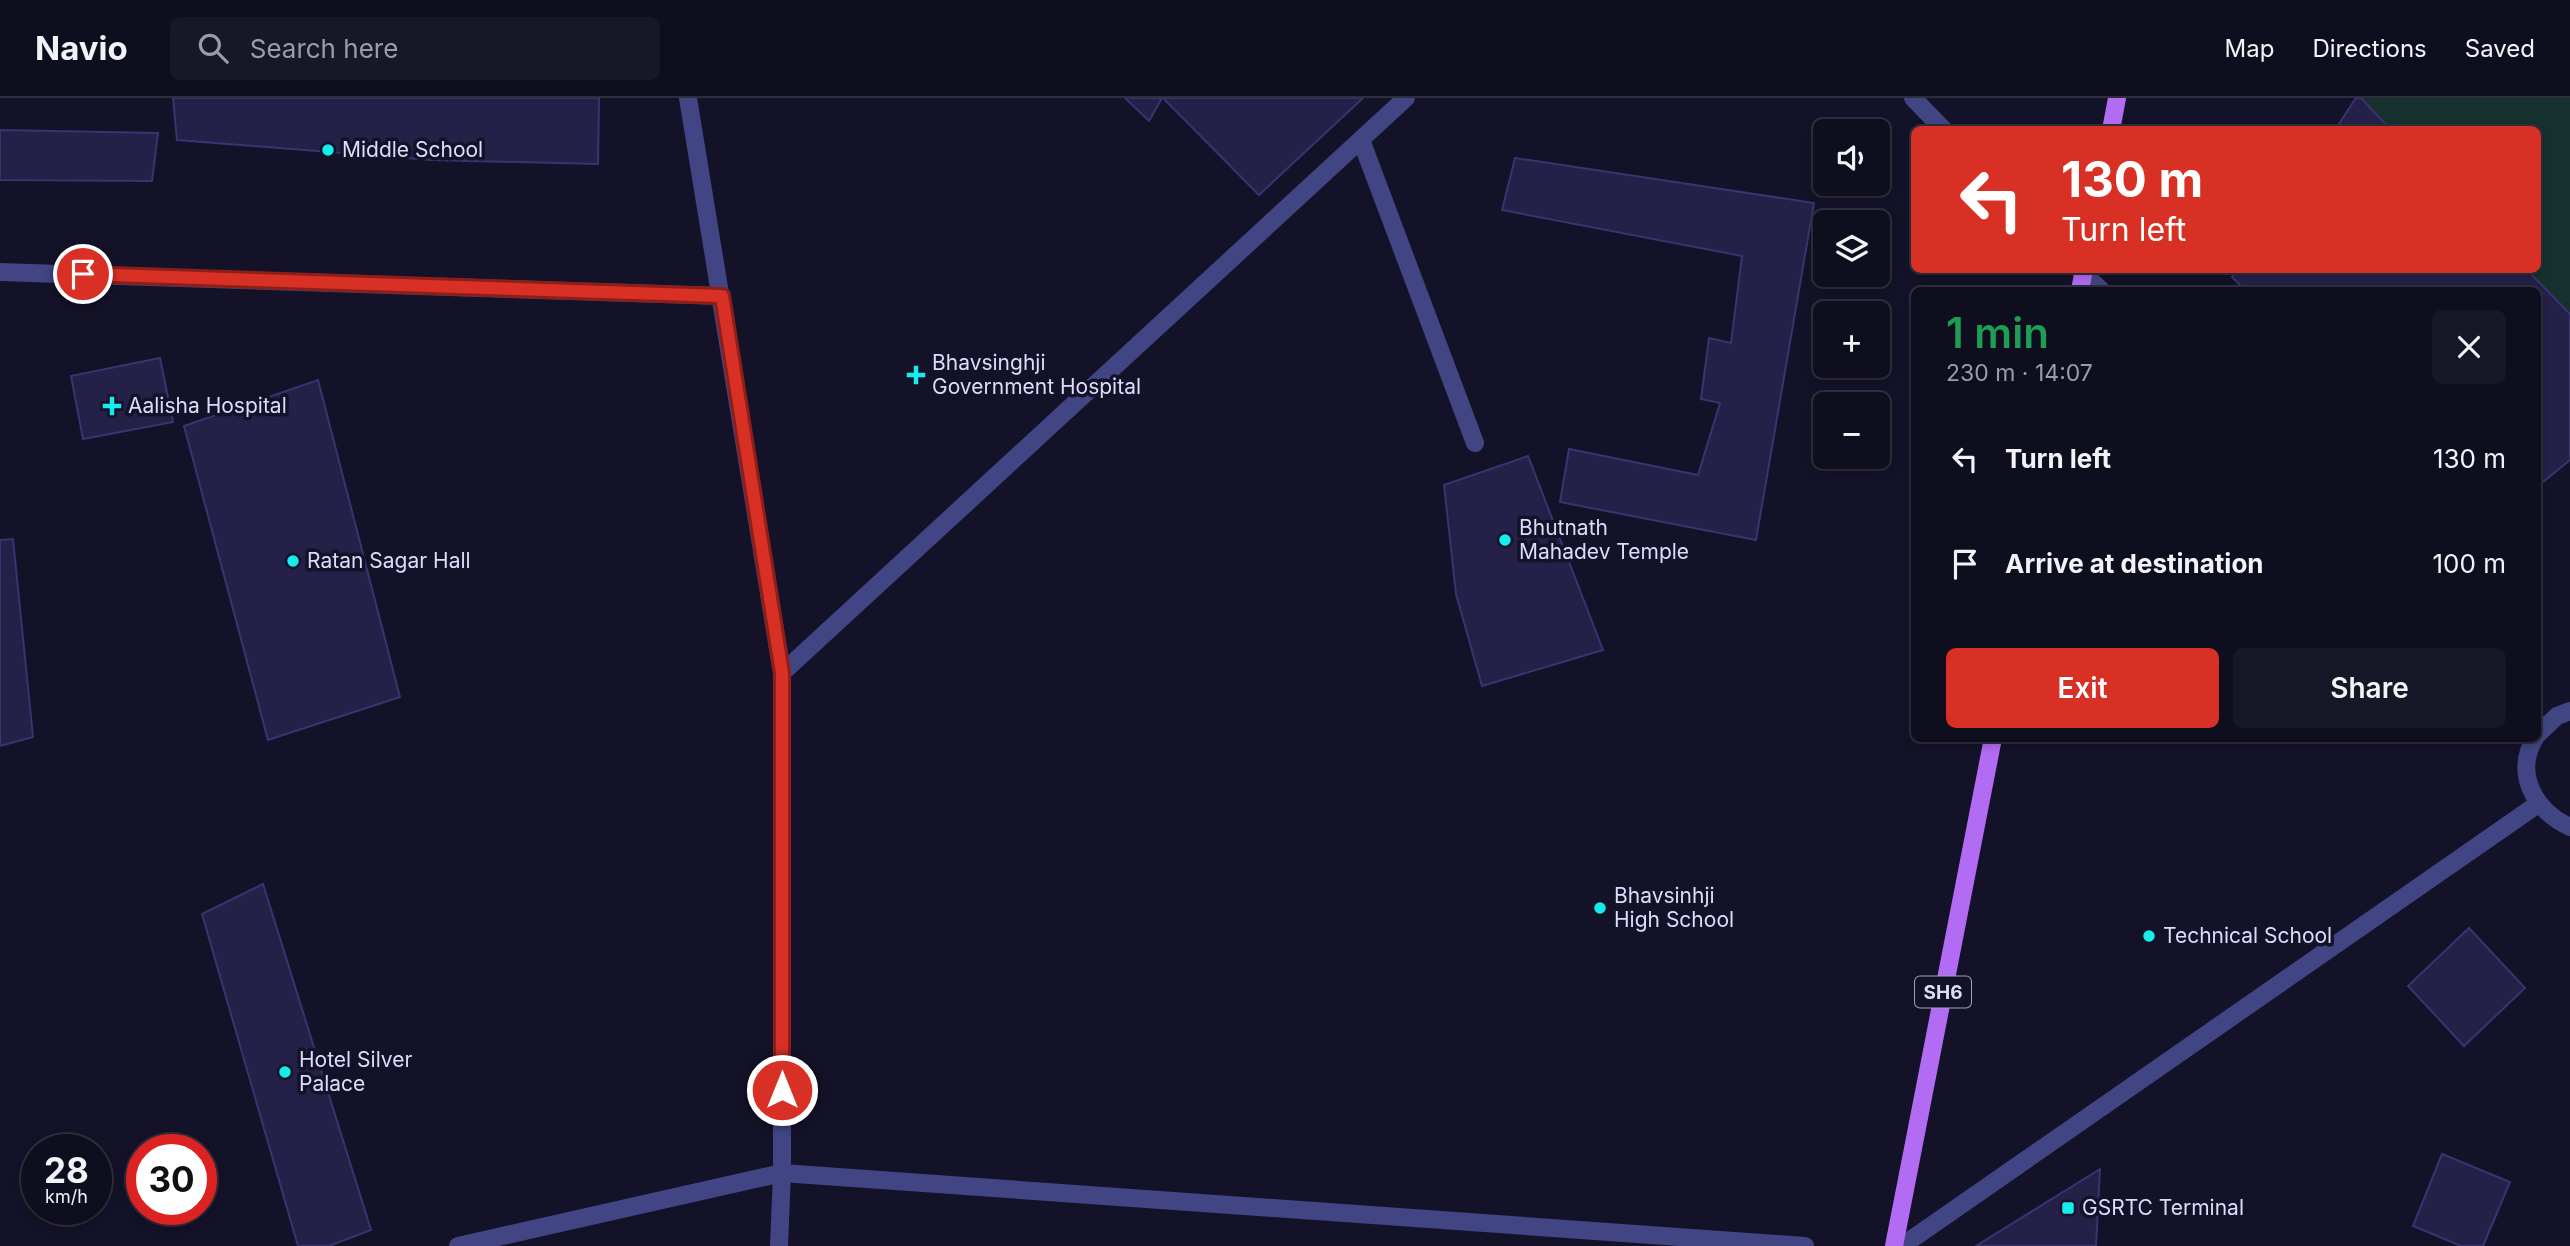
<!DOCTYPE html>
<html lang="en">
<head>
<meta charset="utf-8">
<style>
  body { margin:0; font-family:Inter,sans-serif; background:#181727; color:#f1f3f6; height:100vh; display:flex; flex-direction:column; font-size:26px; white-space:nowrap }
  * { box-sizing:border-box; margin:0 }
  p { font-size:23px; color:#9b9ca4 }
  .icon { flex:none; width:38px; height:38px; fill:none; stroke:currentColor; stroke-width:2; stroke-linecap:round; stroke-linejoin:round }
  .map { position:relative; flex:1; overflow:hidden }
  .details { position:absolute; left:1911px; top:189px; width:630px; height:455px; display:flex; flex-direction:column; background:#0f0e1e; border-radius:10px; box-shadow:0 4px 10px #0003,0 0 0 2px #2f2e3c }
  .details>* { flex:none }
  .hud { position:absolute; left:1911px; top:28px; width:630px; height:147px; border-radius:10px; box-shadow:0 4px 10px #0003,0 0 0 2px #2f2e3c; background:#d93025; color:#fff; overflow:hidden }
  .fabs { position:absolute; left:1813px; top:21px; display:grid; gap:14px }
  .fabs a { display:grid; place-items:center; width:77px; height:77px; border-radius:10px; background:#0f0e1e; box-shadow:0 4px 10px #0003,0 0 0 2px #2f2e3c; font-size:35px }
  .speed { position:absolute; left:21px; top:1036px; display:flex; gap:14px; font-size:35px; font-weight:700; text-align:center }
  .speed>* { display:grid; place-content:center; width:91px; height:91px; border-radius:50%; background:#0f0e1e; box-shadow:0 4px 10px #0003,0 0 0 2px #2f2e3c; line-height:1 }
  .speed small { font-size:18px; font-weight:400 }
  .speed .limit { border:10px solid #d22; background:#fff; color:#111 }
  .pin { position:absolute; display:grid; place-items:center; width:60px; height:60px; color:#fff; margin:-30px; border:4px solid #fff; border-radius:50%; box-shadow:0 2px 7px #0007 }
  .me { position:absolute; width:77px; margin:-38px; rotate:0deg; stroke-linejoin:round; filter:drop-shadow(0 0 5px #0008) }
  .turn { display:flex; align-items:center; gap:24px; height:147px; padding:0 35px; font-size:32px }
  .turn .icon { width:91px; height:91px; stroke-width:2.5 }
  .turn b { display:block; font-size:49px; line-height:60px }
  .round { display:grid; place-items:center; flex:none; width:74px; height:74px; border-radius:10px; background:#181727 }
  .summary { display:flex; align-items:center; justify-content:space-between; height:119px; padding:0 35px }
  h1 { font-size:42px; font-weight:600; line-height:52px; color:#1e9e55 }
  .primary-button { display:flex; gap:14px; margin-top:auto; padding:14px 35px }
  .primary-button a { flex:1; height:80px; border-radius:10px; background:#d93025; color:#fff; font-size:28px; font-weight:600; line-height:80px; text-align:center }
  .primary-button a+a { background:#181727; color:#f1f3f6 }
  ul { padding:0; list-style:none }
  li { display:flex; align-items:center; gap:21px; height:105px; padding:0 35px }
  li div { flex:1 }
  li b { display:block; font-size:26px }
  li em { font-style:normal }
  header { display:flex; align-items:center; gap:42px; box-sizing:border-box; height:98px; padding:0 35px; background:#0f0e1e; border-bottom:2px solid #2f2e3c }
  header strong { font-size:33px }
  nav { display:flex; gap:38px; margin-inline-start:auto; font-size:24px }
  .search { width:490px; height:63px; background:#181727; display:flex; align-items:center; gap:18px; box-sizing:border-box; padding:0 24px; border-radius:10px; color:#9b9ca4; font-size:26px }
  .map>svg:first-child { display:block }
  .green { fill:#16312d }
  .building { fill:#242047; stroke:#393471; stroke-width:2 }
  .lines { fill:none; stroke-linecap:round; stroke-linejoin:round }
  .minor { stroke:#414583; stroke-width:18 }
  .major { stroke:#b26cf3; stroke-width:18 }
  .route-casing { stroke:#8d1f18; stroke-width:18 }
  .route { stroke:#d93025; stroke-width:12 }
  .poi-dot { fill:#17ecec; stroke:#141228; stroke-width:2.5 }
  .labels { text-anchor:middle; stroke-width:7; stroke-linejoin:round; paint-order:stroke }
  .shield { fill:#141228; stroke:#a09fbc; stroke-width:2 }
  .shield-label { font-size:19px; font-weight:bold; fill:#dcdcfc }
  .poi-label { font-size:21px; fill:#dcdcfc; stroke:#141228; text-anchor:start }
</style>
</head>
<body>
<header>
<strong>Navio</strong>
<div class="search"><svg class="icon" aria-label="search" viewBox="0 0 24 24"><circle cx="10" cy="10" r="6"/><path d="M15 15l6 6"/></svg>Search here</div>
<nav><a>Map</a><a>Directions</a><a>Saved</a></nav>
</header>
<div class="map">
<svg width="2570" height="1148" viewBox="0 0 2570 1148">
  <rect width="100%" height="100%" fill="#141228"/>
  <path class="green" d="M 2361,0 L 2570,0 L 2570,216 L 2527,172 L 2538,172 L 2538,32 L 2391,31 Z"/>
  <g class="building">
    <path d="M 173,0 L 599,0 L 598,66 L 431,62 L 177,42 Z"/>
    <path d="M 1125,0 L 1162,0 L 1149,23 Z"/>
    <path d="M 1163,0 L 1363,0 L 1259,97 Z"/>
    <path d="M 2356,0 L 2361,0 L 2391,32 L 2335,32 Z"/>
    <path d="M 0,32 L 158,35 L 152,83 L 0,82 Z"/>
    <path d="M 1515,60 L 1814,105 L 1756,442 L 1560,404 L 1569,351 L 1698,377 L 1720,305 L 1701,301 L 1709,240 L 1731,245 L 1742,158 L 1502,112 Z"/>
    <path d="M 2238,172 L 2527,172 L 2570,216 L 2570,362 L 2538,388 L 2538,192 L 2245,192 L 2232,179 Z"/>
    <path d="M 160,260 L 173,324 L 83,341 L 71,278 Z"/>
    <path d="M 318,282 L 400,599 L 268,642 L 184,328 Z"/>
    <path d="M 1528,358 L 1603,552 L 1482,588 L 1456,496 L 1444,387 Z"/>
    <path d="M 13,441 L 33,639 L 0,648 L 0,442 Z"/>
    <path d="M 263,786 L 371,1132 L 329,1148 L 298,1148 L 202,816 Z"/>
    <path d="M 2469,830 L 2525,890 L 2464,948 L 2408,888 Z"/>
    <path d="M 2442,1056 L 2510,1084 L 2483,1148 L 2461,1148 L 2413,1128 Z"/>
    <path d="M 2100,1071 L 2096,1148 L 1976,1148 Z"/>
  </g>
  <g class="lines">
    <g class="minor">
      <path d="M 688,0 L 782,575 L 782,1075 L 779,1148"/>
      <path d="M 1913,0 L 1944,32"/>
      <path d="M 1361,42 L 1475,345"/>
      <path d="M 2080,172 L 2101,192"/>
      <path d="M 0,174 L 722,198"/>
      <path d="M 782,575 L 1406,0"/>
      <path d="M 2538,636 L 2557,618 L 2570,613"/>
      <path d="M 2535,640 C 2513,676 2536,714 2570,729"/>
      <path d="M 458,1148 L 782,1075 L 1805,1148"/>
      <path d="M 1902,1148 L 2538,706"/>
    </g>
    <g class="major">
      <path d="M 2111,32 L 2117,0"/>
      <path d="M 2080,192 L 2084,172"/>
      <path d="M 1894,1148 L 1993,640"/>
    </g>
  </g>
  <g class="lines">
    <defs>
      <path id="route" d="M 83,176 L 722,198 L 782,575 L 782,992"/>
    </defs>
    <use href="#route" class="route-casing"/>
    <use href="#route" class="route"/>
  </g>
  <g class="poi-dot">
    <circle cx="328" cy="52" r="7"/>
    <path d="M912.5 266.5h7v7h7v7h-7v7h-7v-7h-7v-7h7z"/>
    <path d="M108.5 297.5h7v7h7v7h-7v7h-7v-7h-7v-7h7z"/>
    <circle cx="1505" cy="442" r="7"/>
    <circle cx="293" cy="463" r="7"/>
    <circle cx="1600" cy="810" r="7"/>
    <circle cx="2149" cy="838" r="7"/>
    <circle cx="285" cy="974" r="7"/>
    <rect x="2061" y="1103" width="14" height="14" rx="3.5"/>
  </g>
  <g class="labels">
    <rect class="shield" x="1915" y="878.5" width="56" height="31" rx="5"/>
    <g class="shield-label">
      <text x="1943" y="901">SH6</text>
    </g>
    <g class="poi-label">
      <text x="342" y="59">Middle School</text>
      <text x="932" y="272">Bhavsinghji<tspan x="932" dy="24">Government Hospital</tspan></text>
      <text x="128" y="315">Aalisha Hospital</text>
      <text x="1519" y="437">Bhutnath<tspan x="1519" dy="24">Mahadev Temple</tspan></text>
      <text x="307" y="470">Ratan Sagar Hall</text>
      <text x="1614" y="805">Bhavsinhji<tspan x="1614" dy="24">High School</tspan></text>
      <text x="2163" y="845">Technical School</text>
      <text x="299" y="969">Hotel Silver<tspan x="299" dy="24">Palace</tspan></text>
      <text x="2082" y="1117">GSRTC Terminal</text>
    </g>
  </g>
</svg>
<div class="fabs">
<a><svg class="icon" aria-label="sound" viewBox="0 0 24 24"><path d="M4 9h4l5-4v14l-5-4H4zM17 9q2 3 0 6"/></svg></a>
<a><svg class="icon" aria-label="layers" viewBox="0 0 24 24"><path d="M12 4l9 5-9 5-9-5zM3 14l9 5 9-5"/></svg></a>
<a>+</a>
<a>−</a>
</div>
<div class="speed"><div>28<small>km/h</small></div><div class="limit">30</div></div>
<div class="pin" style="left:83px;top:176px;background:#d93025"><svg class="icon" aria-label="arrive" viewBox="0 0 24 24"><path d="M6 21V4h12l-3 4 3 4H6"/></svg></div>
<svg class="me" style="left:782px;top:992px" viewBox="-20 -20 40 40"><circle r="17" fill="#d93025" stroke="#fff" stroke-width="3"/><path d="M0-11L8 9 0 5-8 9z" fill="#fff"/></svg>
<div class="hud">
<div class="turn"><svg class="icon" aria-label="left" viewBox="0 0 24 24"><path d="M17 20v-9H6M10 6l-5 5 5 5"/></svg><div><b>130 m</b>Turn left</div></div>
</div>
<section class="details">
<div class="summary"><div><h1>1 min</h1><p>230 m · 14:07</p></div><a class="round"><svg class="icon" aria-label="close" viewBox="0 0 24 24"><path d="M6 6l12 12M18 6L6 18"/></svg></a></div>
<ul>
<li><svg class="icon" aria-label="left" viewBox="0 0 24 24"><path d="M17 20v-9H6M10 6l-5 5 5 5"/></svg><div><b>Turn left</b></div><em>130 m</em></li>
<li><svg class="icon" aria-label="arrive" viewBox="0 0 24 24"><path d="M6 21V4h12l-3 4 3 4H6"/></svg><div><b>Arrive at destination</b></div><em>100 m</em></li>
</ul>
<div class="primary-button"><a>Exit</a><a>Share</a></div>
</section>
</div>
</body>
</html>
